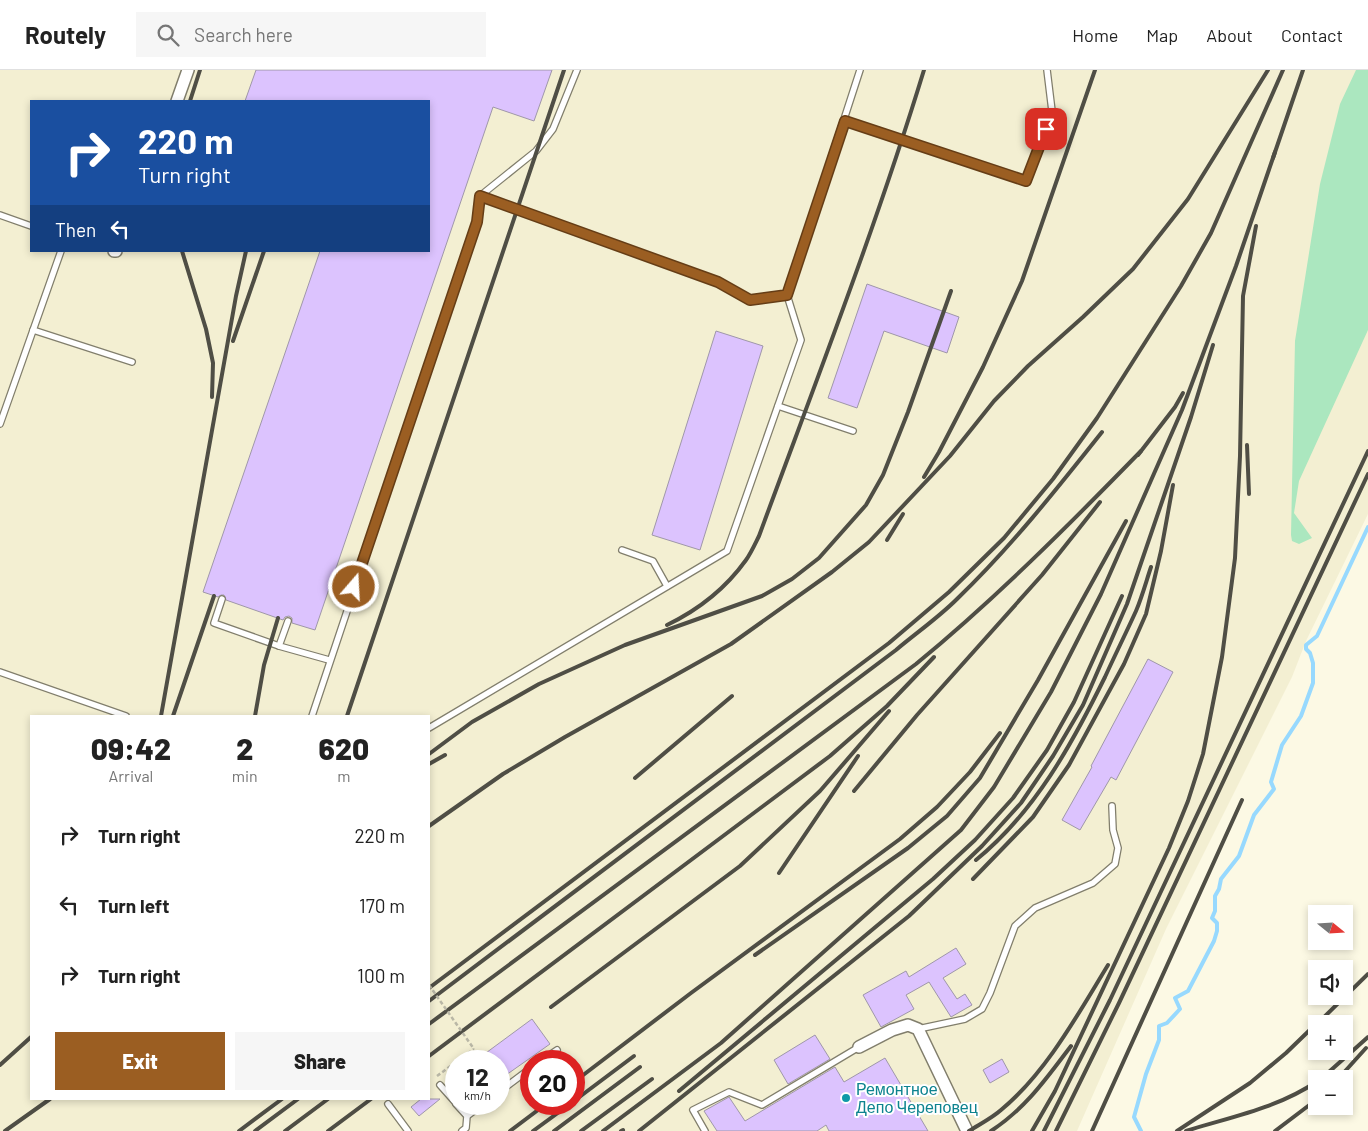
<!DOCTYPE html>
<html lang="en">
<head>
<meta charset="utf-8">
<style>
  body { margin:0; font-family:Barlow,sans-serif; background:#f6f6f6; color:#222; height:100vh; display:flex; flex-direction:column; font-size:19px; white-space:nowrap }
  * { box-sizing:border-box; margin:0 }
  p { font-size:16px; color:#767676 }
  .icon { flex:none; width:28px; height:28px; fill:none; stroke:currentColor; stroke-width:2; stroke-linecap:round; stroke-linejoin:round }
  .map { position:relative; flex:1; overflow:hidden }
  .sheet { position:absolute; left:30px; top:645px; width:400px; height:385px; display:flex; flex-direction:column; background:#fff; border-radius:0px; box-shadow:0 2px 8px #0003 }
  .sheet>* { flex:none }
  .guide { position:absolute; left:30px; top:30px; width:400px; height:152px; border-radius:0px; box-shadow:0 2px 8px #0003; background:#1a4fa0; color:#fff; overflow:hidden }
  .needle { width:32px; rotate:108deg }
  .fabs { position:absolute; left:1308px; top:835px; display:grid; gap:10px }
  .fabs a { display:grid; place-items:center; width:45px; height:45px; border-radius:0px; background:#fff; box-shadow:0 2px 8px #0003; font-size:25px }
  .speed { position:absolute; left:445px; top:980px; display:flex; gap:10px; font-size:25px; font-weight:700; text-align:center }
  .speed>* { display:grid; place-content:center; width:65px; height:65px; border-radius:50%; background:#fff; box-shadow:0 2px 8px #0003; line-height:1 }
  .speed small { font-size:12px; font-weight:400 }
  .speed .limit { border:8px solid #d22; background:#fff; color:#111 }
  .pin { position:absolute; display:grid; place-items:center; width:42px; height:42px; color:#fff; margin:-21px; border-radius:10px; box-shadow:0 2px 8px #0006 }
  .me { position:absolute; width:55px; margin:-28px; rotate:19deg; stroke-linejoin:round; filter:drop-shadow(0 0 4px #0008) }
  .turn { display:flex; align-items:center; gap:18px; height:105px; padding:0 25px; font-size:22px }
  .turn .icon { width:65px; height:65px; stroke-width:2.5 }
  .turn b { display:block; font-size:35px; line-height:42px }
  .then { display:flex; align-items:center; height:48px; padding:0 25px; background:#0003; gap:10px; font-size:19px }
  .eta { display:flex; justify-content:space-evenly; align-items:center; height:85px; text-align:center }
  .eta b { font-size:30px; font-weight:800; line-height:35px }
  .cta { display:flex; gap:10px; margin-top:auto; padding:10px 25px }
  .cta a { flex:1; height:58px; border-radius:0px; background:#9b5e22; color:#fff; font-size:20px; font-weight:800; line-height:58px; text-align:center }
  .cta a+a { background:#f6f6f6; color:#222 }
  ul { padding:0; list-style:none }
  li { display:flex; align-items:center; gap:15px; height:70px; padding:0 25px }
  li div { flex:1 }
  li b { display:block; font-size:19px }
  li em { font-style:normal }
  header { display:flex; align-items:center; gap:30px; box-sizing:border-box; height:70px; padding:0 25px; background:#fff; border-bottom:1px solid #e0e0e0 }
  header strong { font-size:24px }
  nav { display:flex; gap:28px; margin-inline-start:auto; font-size:18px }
  .search { width:350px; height:45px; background:#f6f6f6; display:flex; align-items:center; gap:12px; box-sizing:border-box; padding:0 18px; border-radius:0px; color:#767676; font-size:19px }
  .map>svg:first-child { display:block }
  .built { fill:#f3efd2; fill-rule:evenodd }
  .green { fill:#abe7bf }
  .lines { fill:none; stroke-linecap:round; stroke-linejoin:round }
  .stream { stroke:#97d9fe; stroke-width:4 }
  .building { fill:#dcc3fe; stroke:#9f97a9 }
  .service-casing { stroke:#817e6c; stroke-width:8 }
  .minor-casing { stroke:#817e6c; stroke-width:14 }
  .path { stroke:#b9b7a6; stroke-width:2.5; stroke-dasharray:4 2.5; stroke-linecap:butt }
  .service { stroke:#fff; stroke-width:5.5 }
  .minor { stroke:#fff; stroke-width:11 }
  .rail { stroke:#4f4e45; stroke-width:4 }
  .path-bridge { stroke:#b9b7a6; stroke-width:2.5; stroke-dasharray:4 2.5; stroke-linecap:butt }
  .route-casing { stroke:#653d16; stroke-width:12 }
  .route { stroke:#9b5e22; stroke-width:9 }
  .culture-dot { fill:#0f9aa8; stroke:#fff; stroke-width:2 }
  .labels { text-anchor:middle; stroke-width:4; stroke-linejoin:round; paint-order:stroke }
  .culture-label { font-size:16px; fill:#0d838f; stroke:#fff; text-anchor:start }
</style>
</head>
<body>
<header>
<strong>Routely</strong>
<div class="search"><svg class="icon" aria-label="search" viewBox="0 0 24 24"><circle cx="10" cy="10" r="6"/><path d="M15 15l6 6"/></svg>Search here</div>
<nav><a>Home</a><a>Map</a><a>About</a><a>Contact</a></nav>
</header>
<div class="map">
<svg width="1368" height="1061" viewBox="0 0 1368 1061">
  <rect width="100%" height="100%" fill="#fcf9e4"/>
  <path class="built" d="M 0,0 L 1368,0 L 1368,444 L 1306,571 L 1292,607 L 1166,859 L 1077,1061 L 0,1061 ZM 31,31 L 429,31 L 429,181 L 31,181 ZM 31,646 L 429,646 L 429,1029 L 31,1029 ZM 456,991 L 499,991 L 499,1034 L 456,1034 ZM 531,991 L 574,991 L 574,1034 L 531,1034 Z"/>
  <path class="green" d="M 1356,0 L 1368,0 L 1368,260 L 1299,411 L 1294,443 L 1312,468 L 1299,474 L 1292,471 L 1291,465 L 1295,271 L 1320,114 L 1340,34 Z"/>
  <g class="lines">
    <path class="stream" d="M 1141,1061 L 1134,1047 L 1146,1004 L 1159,970 L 1159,956 L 1167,953 L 1180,939 L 1175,928 L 1188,921 L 1214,871 L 1217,861 L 1217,853 L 1212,848 L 1215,841 L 1215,826 L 1219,819 L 1221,809 L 1239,786 L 1254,745 L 1274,719 L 1271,712 L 1282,675 L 1301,646 L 1313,613 L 1313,593 L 1310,583 L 1306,579 L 1306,575 L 1317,566 L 1368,457"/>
  </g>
  <g class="building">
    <path d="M 256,0 L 552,0 L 534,51 L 493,37 L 315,560 L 292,553 L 292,548 L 289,546 L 285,547 L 283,550 L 226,530 L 224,525 L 221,525 L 218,527 L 203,522 L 320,181 L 429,181 L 429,31 L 245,31 Z"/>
    <path d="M 867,214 L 959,247 L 947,283 L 884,261 L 857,338 L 828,328 Z"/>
    <path d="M 716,261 L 763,276 L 700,480 L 652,465 Z"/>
    <path d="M 1148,589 L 1173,602 L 1116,710 L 1111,707 L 1080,760 L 1062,750 L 1092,697 L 1091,696 Z"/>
    <path d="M 956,878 L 966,894 L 943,908 L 957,929 L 965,924 L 972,935 L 951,947 L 929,912 L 906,925 L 914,939 L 881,957 L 863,925 L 906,901 L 909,907 Z"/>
    <path d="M 532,949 L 550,974 L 499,1010 L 499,991 L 475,991 Z"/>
    <path d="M 815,965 L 830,989 L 788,1014 L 774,990 Z"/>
    <path d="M 885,988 L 928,1061 L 829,1061 L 826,1055 L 817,1061 L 717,1061 L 704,1041 L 729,1027 L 745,1051 L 835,997 L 844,1012 Z"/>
    <path d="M 1002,989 L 1009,1002 L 990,1013 L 983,1000 Z"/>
    <path d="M 421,1029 L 440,1029 L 419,1046 L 411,1037 Z"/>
  </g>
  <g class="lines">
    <defs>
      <g id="service">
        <path d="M 845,51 L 1026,111 L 1052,41 L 1047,0"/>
        <path d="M 480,126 L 718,212 L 750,230 L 787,225"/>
        <path d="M 0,145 L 31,156"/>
        <path d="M 33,260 L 132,292"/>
        <path d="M 778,336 L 853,361"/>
        <path d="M 0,354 L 61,181"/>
        <path d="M 622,480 L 653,491 L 667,516"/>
        <path d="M 222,529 L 214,553 L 279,576"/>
        <path d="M 288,551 L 279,576 L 329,590"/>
        <path d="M 0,602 L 126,646"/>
        <path d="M 312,646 L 477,152 L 480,126 L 536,81 L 553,59 L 577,0"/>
        <path d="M 429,658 L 727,481 L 801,270 L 787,225 L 860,0"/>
        <path d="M 918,959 L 965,949 L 982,939 L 990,923 L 1015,856 L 1035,838 L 1093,813 L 1115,794 L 1118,778 L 1113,760 L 1112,736"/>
        <path d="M 541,991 L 557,980"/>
        <path d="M 440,1015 L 456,1033"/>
        <path d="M 499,1022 L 531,998"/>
        <path d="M 388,1034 L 408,1061"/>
        <path d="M 456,1034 L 467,1046"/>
        <path d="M 462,1061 L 466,1058 L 467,1046 L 483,1034"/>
        <path d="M 705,1061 L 693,1040 L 729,1022 L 762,1035 L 859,977"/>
      </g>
      <g id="minor">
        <path d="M 177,31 L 188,0"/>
        <path d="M 114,181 L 116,181"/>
        <path d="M 859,977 L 892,960 L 908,955 L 918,959 L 967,1061"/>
      </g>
    </defs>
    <use href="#service" class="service-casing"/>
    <use href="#minor" class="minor-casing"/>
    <g class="path">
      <path d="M 457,991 L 474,979"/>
      <path d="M 437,1006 L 456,992"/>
    </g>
    <use href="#service" class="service"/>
    <use href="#minor" class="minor"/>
    <g class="rail">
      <path d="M 190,31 L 200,0"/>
      <path d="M 1273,88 L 1303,0"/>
      <path d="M 182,181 L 206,259 L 213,293 L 212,327"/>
      <path d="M 233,271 L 264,181"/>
      <path d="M 1247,375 L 1249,424"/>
      <path d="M 1138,385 L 1175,337 L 1183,323"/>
      <path d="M 924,407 L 939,382 L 983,297 L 1022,211 L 1095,0"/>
      <path d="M 887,470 L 903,444"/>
      <path d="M 667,555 C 698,540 726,518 746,490 C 751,483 755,474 759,466 C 816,311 876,157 924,0"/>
      <path d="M 161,646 L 236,226 L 246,181"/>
      <path d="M 173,646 L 214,526"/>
      <path d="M 255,646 L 264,595 L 278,548"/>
      <path d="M 347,646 L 564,0"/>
      <path d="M 429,684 L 472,652 L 539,614 L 625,575 L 762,526 L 792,509 L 819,488 L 866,435 L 883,405 L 908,342 L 951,221"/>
      <path d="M 429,694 L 445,685"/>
      <path d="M 635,708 L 732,626"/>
      <path d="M 854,721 L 917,645 L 1042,505 L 1100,432"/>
      <path d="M 429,756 L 503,704 L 565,667 L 731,574 L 832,502 L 869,472 L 950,386 L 994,331 L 1028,296 L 1083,247 L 1133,199 L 1188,129 L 1268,0"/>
      <path d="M 976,790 C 1035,742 1072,674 1105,607 C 1115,585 1126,563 1136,541 C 1142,527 1146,512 1151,497"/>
      <path d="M 779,803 L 858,686"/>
      <path d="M 973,809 L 1033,747 L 1069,695 L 1124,594 L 1146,544 L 1161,481 L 1173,415"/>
      <path d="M 755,885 L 908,778 L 947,746 L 980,708 L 1038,610 L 1126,451"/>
      <path d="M 429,918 L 889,573 L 949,522 L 1004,468 L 1053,409 L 1097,348 L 1181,216 L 1211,163 L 1283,0"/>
      <path d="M 429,931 L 896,580 C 916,563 938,548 957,529 C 1010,478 1056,420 1102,362"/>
      <path d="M 551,937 L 740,796 L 820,721 L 889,641"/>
      <path d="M 429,954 L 916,594 C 995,529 1069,455 1141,381"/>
      <path d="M 1317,954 L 1368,904"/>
      <path d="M 429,986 L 830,686 L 887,636 L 934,587"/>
      <path d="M 0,995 L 31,967"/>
      <path d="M 1321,1009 L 1368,967"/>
      <path d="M 1338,1009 L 1366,978"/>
      <path d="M 574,1012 L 691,923 L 900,769 L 937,737 L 970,702 L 1000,663"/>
      <path d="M 679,1021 L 933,809 L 975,770 L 1013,728 L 1047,680 L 1074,632 L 1122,526"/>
      <path d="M 574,1031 L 634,986"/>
      <path d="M 5,1061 L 50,1029"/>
      <path d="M 239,1061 L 282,1029"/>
      <path d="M 255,1061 L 298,1029"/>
      <path d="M 285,1061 L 328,1029"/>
      <path d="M 328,1061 L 371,1029"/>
      <path d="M 510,1061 L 546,1034"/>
      <path d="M 533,1061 L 570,1034"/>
      <path d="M 554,1061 L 640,997"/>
      <path d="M 581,1061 L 652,1009"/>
      <path d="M 603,1061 L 721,973 L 961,760 L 994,717 L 1051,622 L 1101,524 L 1182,340 L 1236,196 L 1275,82"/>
      <path d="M 621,1061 L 623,1060"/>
      <path d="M 639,1061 L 909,846 L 982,776 L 1021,733 L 1053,686 L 1083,635 L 1127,534 L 1191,347 L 1213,275"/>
      <path d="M 969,1061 C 980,1054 992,1048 1001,1040 C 1046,1003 1078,944 1108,895"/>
      <path d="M 991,1061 C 1026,1038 1046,1009 1071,976"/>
      <path d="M 1032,1061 L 1055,1021 L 1169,778 L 1188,731 L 1203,684 L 1222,587 L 1235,488 L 1240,386 L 1243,226 L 1256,156"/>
      <path d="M 1044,1061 L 1110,930 L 1368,381"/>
      <path d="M 1056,1061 L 1119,933 L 1368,404"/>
      <path d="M 1092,1061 L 1242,730"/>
      <path d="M 1177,1061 L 1250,1013 L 1286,983 L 1316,954"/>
      <path d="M 1186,1061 C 1230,1047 1278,1038 1316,1012"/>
      <path d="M 1275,1061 L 1316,1030"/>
    </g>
    <path class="path-bridge" d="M 429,915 L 474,979"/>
  </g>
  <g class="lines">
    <defs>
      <path id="route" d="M 354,517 L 477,152 L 480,126 L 718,212 L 750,230 L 787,225 L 845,51 L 1026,111 L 1046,59"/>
    </defs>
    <use href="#route" class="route-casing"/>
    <use href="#route" class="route"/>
  </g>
  <circle class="culture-dot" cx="846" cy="1028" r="5"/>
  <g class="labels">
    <g class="culture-label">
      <text x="856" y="1025">Ремонтное<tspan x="856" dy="18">Депо Череповец</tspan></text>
    </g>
  </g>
</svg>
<div class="fabs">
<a><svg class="needle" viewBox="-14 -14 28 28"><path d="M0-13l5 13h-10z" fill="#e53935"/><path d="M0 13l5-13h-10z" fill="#767676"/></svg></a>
<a><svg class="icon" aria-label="sound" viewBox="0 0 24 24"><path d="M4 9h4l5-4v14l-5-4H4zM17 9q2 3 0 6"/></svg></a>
<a>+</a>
<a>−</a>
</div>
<div class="speed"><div>12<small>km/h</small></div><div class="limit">20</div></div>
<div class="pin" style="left:1046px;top:59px;background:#d93025"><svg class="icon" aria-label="arrive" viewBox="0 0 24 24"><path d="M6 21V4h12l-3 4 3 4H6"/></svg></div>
<svg class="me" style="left:354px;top:517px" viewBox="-20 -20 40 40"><circle r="17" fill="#9b5e22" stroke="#fff" stroke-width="3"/><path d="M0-11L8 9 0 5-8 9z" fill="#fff"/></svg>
<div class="guide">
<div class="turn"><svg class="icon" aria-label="right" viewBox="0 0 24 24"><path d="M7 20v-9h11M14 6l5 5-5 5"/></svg><div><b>220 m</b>Turn right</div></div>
<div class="then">Then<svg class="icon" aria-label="left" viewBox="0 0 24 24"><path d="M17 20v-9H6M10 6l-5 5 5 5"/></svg></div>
</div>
<section class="sheet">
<div class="eta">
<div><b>09:42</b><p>Arrival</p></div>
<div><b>2</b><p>min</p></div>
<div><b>620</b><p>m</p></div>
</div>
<ul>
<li><svg class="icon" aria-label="right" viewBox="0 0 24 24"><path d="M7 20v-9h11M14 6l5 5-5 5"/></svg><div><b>Turn right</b></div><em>220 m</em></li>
<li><svg class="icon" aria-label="left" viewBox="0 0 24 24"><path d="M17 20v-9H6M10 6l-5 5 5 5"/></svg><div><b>Turn left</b></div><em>170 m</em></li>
<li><svg class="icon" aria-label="right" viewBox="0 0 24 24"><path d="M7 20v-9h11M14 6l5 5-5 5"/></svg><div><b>Turn right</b></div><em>100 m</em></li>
</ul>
<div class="cta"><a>Exit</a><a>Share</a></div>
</section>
</div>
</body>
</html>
